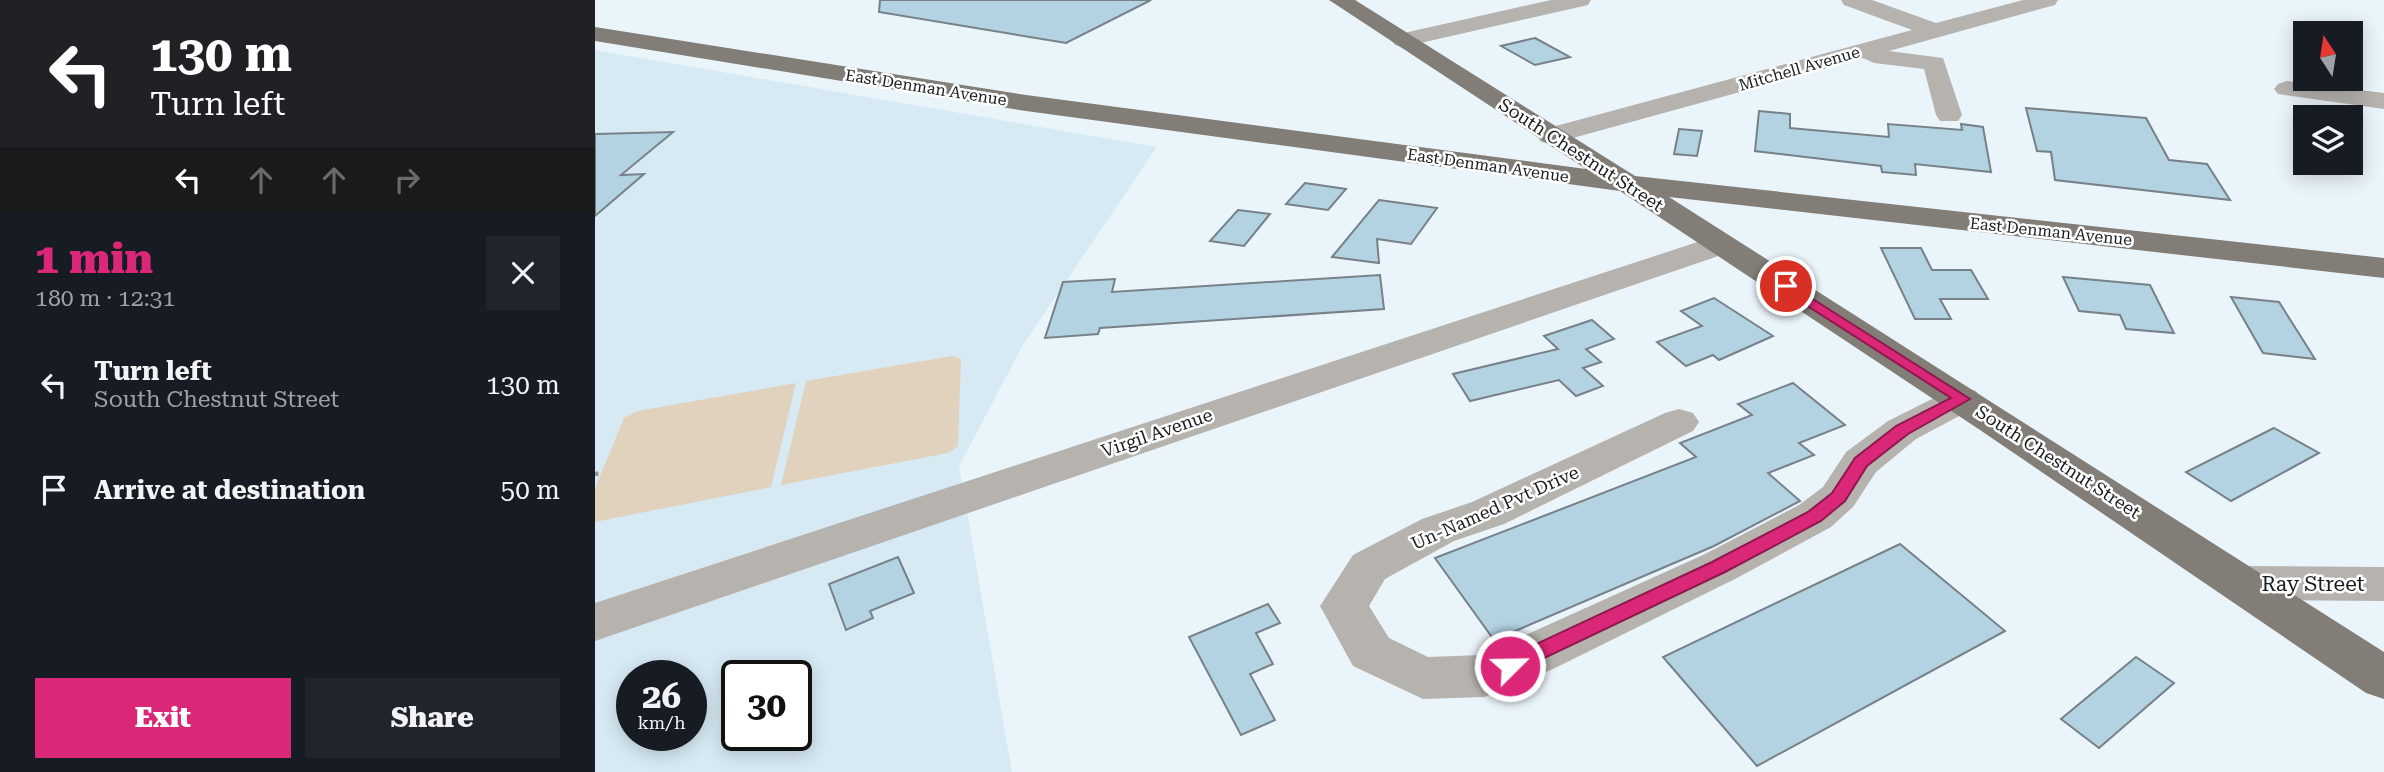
<!DOCTYPE html>
<html lang="en">
<head>
<meta charset="utf-8">
<style>
  body { margin:0; font-family:"Roboto Serif",serif; background:#20242c; color:#f1f3f6; height:100vh; display:flex; flex-direction:column; font-size:26px; white-space:nowrap }
  * { box-sizing:border-box; margin:0 }
  p { font-size:23px; color:#9ea1a6 }
  .icon { flex:none; width:38px; height:38px; fill:none; stroke:currentColor; stroke-width:2; stroke-linecap:round; stroke-linejoin:round }
  .map { position:relative; flex:1; overflow:hidden }
  .details { display:flex; flex-direction:column; background:#171b24; width:595px }
  .details>* { flex:none }
  .banner { background:#202124; color:#fff; overflow:hidden }
  .needle { width:46px; rotate:348deg }
  .tools { position:absolute; left:1698px; top:21px; display:grid; gap:14px }
  .tools a { display:grid; place-items:center; width:70px; height:70px; border-radius:0px; background:#171b24; box-shadow:0 4px 18px #0003; font-size:35px }
  .speed { position:absolute; left:21px; top:660px; display:flex; gap:14px; font-size:35px; font-weight:700; text-align:center }
  .speed>* { display:grid; place-content:center; width:91px; height:91px; border-radius:50%; background:#171b24; box-shadow:0 4px 18px #0003; line-height:1 }
  .speed small { font-size:18px; font-weight:400 }
  .speed .limit { border:4px solid #111; border-radius:10px; background:#fff; color:#111 }
  .pin { position:absolute; display:grid; place-items:center; width:60px; height:60px; color:#fff; margin:-30px; border:4px solid #fff; border-radius:50%; box-shadow:0 2px 7px #0007 }
  .me { position:absolute; width:77px; margin:-38px; rotate:67deg; stroke-linejoin:round; filter:drop-shadow(0 0 5px #0008) }
  .turn { display:flex; align-items:center; gap:24px; height:147px; padding:0 35px; font-size:32px }
  .turn .icon { width:91px; height:91px; stroke-width:2.5 }
  .turn b { display:block; font-size:49px; line-height:60px }
  .lanes { display:flex; align-items:center; height:66px; padding:0 35px; background:#0003; justify-content:center; gap:35px; direction:ltr }
  .lanes .off { opacity:.35 }
  .round { display:grid; place-items:center; flex:none; width:74px; height:74px; border-radius:0px; background:#20242c }
  .headline { display:flex; align-items:center; justify-content:space-between; height:119px; padding:0 35px }
  h1 { font-size:42px; font-weight:800; line-height:52px; color:#db2777 }
  .cta { display:flex; gap:14px; margin-top:auto; padding:14px 35px }
  .cta a { flex:1; height:80px; border-radius:0px; background:#db2777; color:#fff; font-size:28px; font-weight:800; line-height:80px; text-align:center }
  .cta a+a { background:#20242c; color:#f1f3f6 }
  ul { padding:0; list-style:none }
  li { display:flex; align-items:center; gap:21px; height:105px; padding:0 35px }
  li div { flex:1 }
  li b { display:block; font-size:26px }
  li em { font-style:normal }
  main { display:flex; flex:1; min-height:0 }
  .map>svg:first-child { display:block }
  .built { fill:#d7eaf4; fill-rule:evenodd }
  .green { fill:#e1d2be }
  .building { fill:#b3d3e3; stroke:#778187; stroke-width:2 }
  .lines { fill:none; stroke-linecap:round; stroke-linejoin:round }
  .path { stroke:#8d959a; stroke-width:4.5; stroke-dasharray:3.5 3.5; stroke-linecap:butt }
  .minor { fill:#b6b3af; fill-rule:evenodd }
  .major { fill:#827d76; fill-rule:evenodd }
  .route { fill:#db2777; stroke:#8e194d; stroke-width:2 }
  .labels { text-anchor:middle; stroke-width:5; stroke-linejoin:round; paint-order:stroke }
  .far-street-label { font-size:16px; fill:#181c1f; stroke:#fff }
  .street-label { font-size:18px; fill:#181c1f; stroke:#fff }
  .near-street-label { font-size:21px; fill:#181c1f; stroke:#fff }
</style>
</head>
<body>
<main>
<section class="details">
<div class="banner">
<div class="turn"><svg class="icon" aria-label="left" viewBox="0 0 24 24"><path d="M17 20v-9H6M10 6l-5 5 5 5"/></svg><div><b>130 m</b>Turn left</div></div>
<div class="lanes"><svg class="icon" aria-label="left" viewBox="0 0 24 24"><path d="M17 20v-9H6M10 6l-5 5 5 5"/></svg><svg class="icon off" aria-label="ahead" viewBox="0 0 24 24"><path d="M12 20V5M6 11l6-6 6 6"/></svg><svg class="icon off" aria-label="ahead" viewBox="0 0 24 24"><path d="M12 20V5M6 11l6-6 6 6"/></svg><svg class="icon off" aria-label="right" viewBox="0 0 24 24"><path d="M7 20v-9h11M14 6l5 5-5 5"/></svg></div>
</div>
<div class="headline"><div><h1>1 min</h1><p>180 m · 12:31</p></div><a class="round"><svg class="icon" aria-label="close" viewBox="0 0 24 24"><path d="M6 6l12 12M18 6L6 18"/></svg></a></div>
<ul>
<li><svg class="icon" aria-label="left" viewBox="0 0 24 24"><path d="M17 20v-9H6M10 6l-5 5 5 5"/></svg><div><b>Turn left</b><p>South Chestnut Street</p></div><em>130 m</em></li>
<li><svg class="icon" aria-label="arrive" viewBox="0 0 24 24"><path d="M6 21V4h12l-3 4 3 4H6"/></svg><div><b>Arrive at destination</b></div><em>50 m</em></li>
</ul>
<div class="cta"><a>Exit</a><a>Share</a></div>
</section>
<div class="map">
<svg width="1789" height="772" viewBox="0 0 1789 772">
  <rect width="100%" height="100%" fill="#eaf5fb"/>
  <path class="built" d="M 0,50 L 562,147 L 428,345 L 364,466 L 417,772 L 0,772 ZM 37,676 L 96,676 L 96,735 L 37,735 ZM 142,676 L 201,676 L 201,735 L 142,735 Z"/>
  <g class="green">
    <path d="M 357,356 L 366,359 L 363,446 L 353,453 L 186,485 L 211,381 Z"/>
    <path d="M 201,383 L 176,487 L 0,522 L 0,488 L 29,418 L 42,411 Z"/>
  </g>
  <g class="building">
    <path d="M 285,0 L 556,0 L 471,43 L 284,12 Z"/>
    <path d="M 940,38 L 975,57 L 940,65 L 906,46 Z"/>
    <path d="M 1431,108 L 1551,118 L 1574,160 L 1612,164 L 1635,200 L 1460,180 L 1456,152 L 1442,151 Z"/>
    <path d="M 1164,111 L 1195,114 L 1195,128 L 1294,137 L 1293,124 L 1367,130 L 1366,124 L 1388,127 L 1396,172 L 1320,164 L 1321,175 L 1287,172 L 1286,166 L 1160,151 Z"/>
    <path d="M 1084,129 L 1107,131 L 1102,156 L 1079,154 Z"/>
    <path d="M 78,132 L 26,175 L 49,174 L 0,216 L 0,134 Z"/>
    <path d="M 710,183 L 751,189 L 733,210 L 691,204 Z"/>
    <path d="M 784,200 L 842,208 L 816,244 L 782,239 L 784,263 L 737,257 Z"/>
    <path d="M 643,210 L 675,214 L 649,246 L 615,241 Z"/>
    <path d="M 1286,248 L 1326,248 L 1337,270 L 1376,270 L 1393,299 L 1345,299 L 1356,319 L 1320,319 Z"/>
    <path d="M 785,275 L 789,309 L 505,328 L 503,334 L 450,338 L 468,282 L 520,279 L 517,292 Z"/>
    <path d="M 1468,277 L 1555,285 L 1579,333 L 1531,329 L 1525,315 L 1484,311 Z"/>
    <path d="M 1636,297 L 1684,302 L 1720,359 L 1668,353 Z"/>
    <path d="M 1119,298 L 1178,336 L 1124,360 L 1118,355 L 1091,366 L 1062,342 L 1107,326 L 1086,311 Z"/>
    <path d="M 997,320 L 1019,339 L 991,349 L 1006,362 L 988,368 L 1008,386 L 981,396 L 964,380 L 875,401 L 858,374 L 963,349 L 949,336 Z"/>
    <path d="M 1198,383 L 1250,425 L 1204,443 L 1219,455 L 1173,473 L 1205,501 L 1119,546 L 899,640 L 840,558 L 1101,457 L 1085,443 L 1157,415 L 1143,404 Z"/>
    <path d="M 1679,428 L 1724,453 L 1636,501 L 1591,472 Z"/>
    <path d="M 1305,544 L 1410,631 L 1162,766 L 1068,657 Z"/>
    <path d="M 303,557 L 319,593 L 275,611 L 278,618 L 251,630 L 234,584 Z"/>
    <path d="M 673,604 L 685,623 L 661,633 L 678,664 L 655,674 L 680,720 L 646,735 L 594,637 Z"/>
    <path d="M 1541,657 L 1579,683 L 1504,748 L 1466,719 Z"/>
  </g>
  <g class="lines">
    <path class="path" d="M 0,474 L 6,473"/>
    <g class="minor">
      <path d="M 956,0 L 996,0 L 993,5 L 808,47 L 800,45 L 796,40 L 800,35 Z"/>
      <path d="M 1246,0 L 1277,0 L 1341,23 L 1428,0 L 1463,0 L 1460,5 L 1294,51 L 1348,58 L 1367,115 L 1363,121 L 1345,121 L 1341,115 L 1329,69 L 1279,63 L 1268,58 L 956,144 L 946,142 L 942,136 L 946,130 L 1317,30 L 1249,5 Z"/>
      <path d="M 1692,81 L 1789,93 L 1789,109 L 1683,94 L 1679,89 L 1683,84 Z"/>
      <path d="M 1124,235 L 1135,238 L 1140,245 L 1135,252 L 0,641 L 0,603 Z"/>
      <path d="M 1367,387 L 1381,391 L 1387,399 L 1381,407 L 1321,439 L 1281,472 L 1258,507 L 1236,527 L 1140,579 L 958,669 L 889,697 L 828,699 L 758,666 L 725,606 L 758,555 L 827,519 L 877,502 L 1070,413 L 1084,409 L 1098,413 L 1104,422 L 1098,431 L 909,524 L 859,541 L 790,579 L 774,606 L 794,638 L 833,657 L 886,655 L 1108,555 L 1204,505 L 1228,487 L 1251,452 L 1293,421 L 1353,391 Z"/>
      <path d="M 1647,566 L 1789,567 L 1789,601 L 1647,600 L 1630,595 L 1623,583 L 1630,571 Z"/>
    </g>
    <path class="major" d="M 734,0 L 760,0 L 1040,176 L 1789,258 L 1789,278 L 1074,197 L 1789,652 L 1789,699 L 1771,693 L 1385,430 L 1025,191 L 431,111 L 0,41 L 0,27 L 431,95 L 991,169 Z"/>
  </g>
  <path class="route" d="M 1191,282 L 1375,399 L 1313,434 L 1272,466 L 1250,501 L 1226,521 L 1130,572 L 922,671 L 915,674 L 907,671 L 904,666 L 907,660 L 1117,562 L 1213,512 L 1237,493 L 1260,458 L 1301,426 L 1356,398 L 1186,289 L 1184,286 Z"/>
  <g class="labels">
    <g class="far-street-label">
      <text transform="translate(1204 68) rotate(-16)" y="6">Mitchell Avenue</text>
      <text transform="translate(331 87) rotate(9)" y="6">East Denman Avenue</text>
      <text transform="translate(893 165) rotate(8)" y="6">East Denman Avenue</text>
      <text transform="translate(1456 231) rotate(6)" y="6">East Denman Avenue</text>
    </g>
    <g class="street-label">
      <text transform="translate(986 155) rotate(33)" y="6">South Chestnut Street</text>
      <text transform="translate(562 433) rotate(-19)" y="6">Virgil Avenue</text>
      <text transform="translate(1463 462) rotate(33)" y="6">South Chestnut Street</text>
      <text transform="translate(900 508) rotate(-24)" y="6">Un-Named Pvt Drive</text>
    </g>
    <g class="near-street-label">
      <text x="1718" y="591">Ray Street</text>
    </g>
  </g>
</svg>
<div class="tools">
<a><svg class="needle" viewBox="-14 -14 28 28"><path d="M0-13l5 13h-10z" fill="#e53935"/><path d="M0 13l5-13h-10z" fill="#9ea1a6"/></svg></a>
<a><svg class="icon" aria-label="layers" viewBox="0 0 24 24"><path d="M12 4l9 5-9 5-9-5zM3 14l9 5 9-5"/></svg></a>
</div>
<div class="speed"><div>26<small>km/h</small></div><div class="limit">30</div></div>
<div class="pin" style="left:1191px;top:286px;background:#d93025"><svg class="icon" aria-label="arrive" viewBox="0 0 24 24"><path d="M6 21V4h12l-3 4 3 4H6"/></svg></div>
<svg class="me" style="left:915px;top:666px" viewBox="-20 -20 40 40"><circle r="17" fill="#db2777" stroke="#fff" stroke-width="3"/><path d="M0-11L8 9 0 5-8 9z" fill="#fff"/></svg>
</div>
</main>
</body>
</html>
